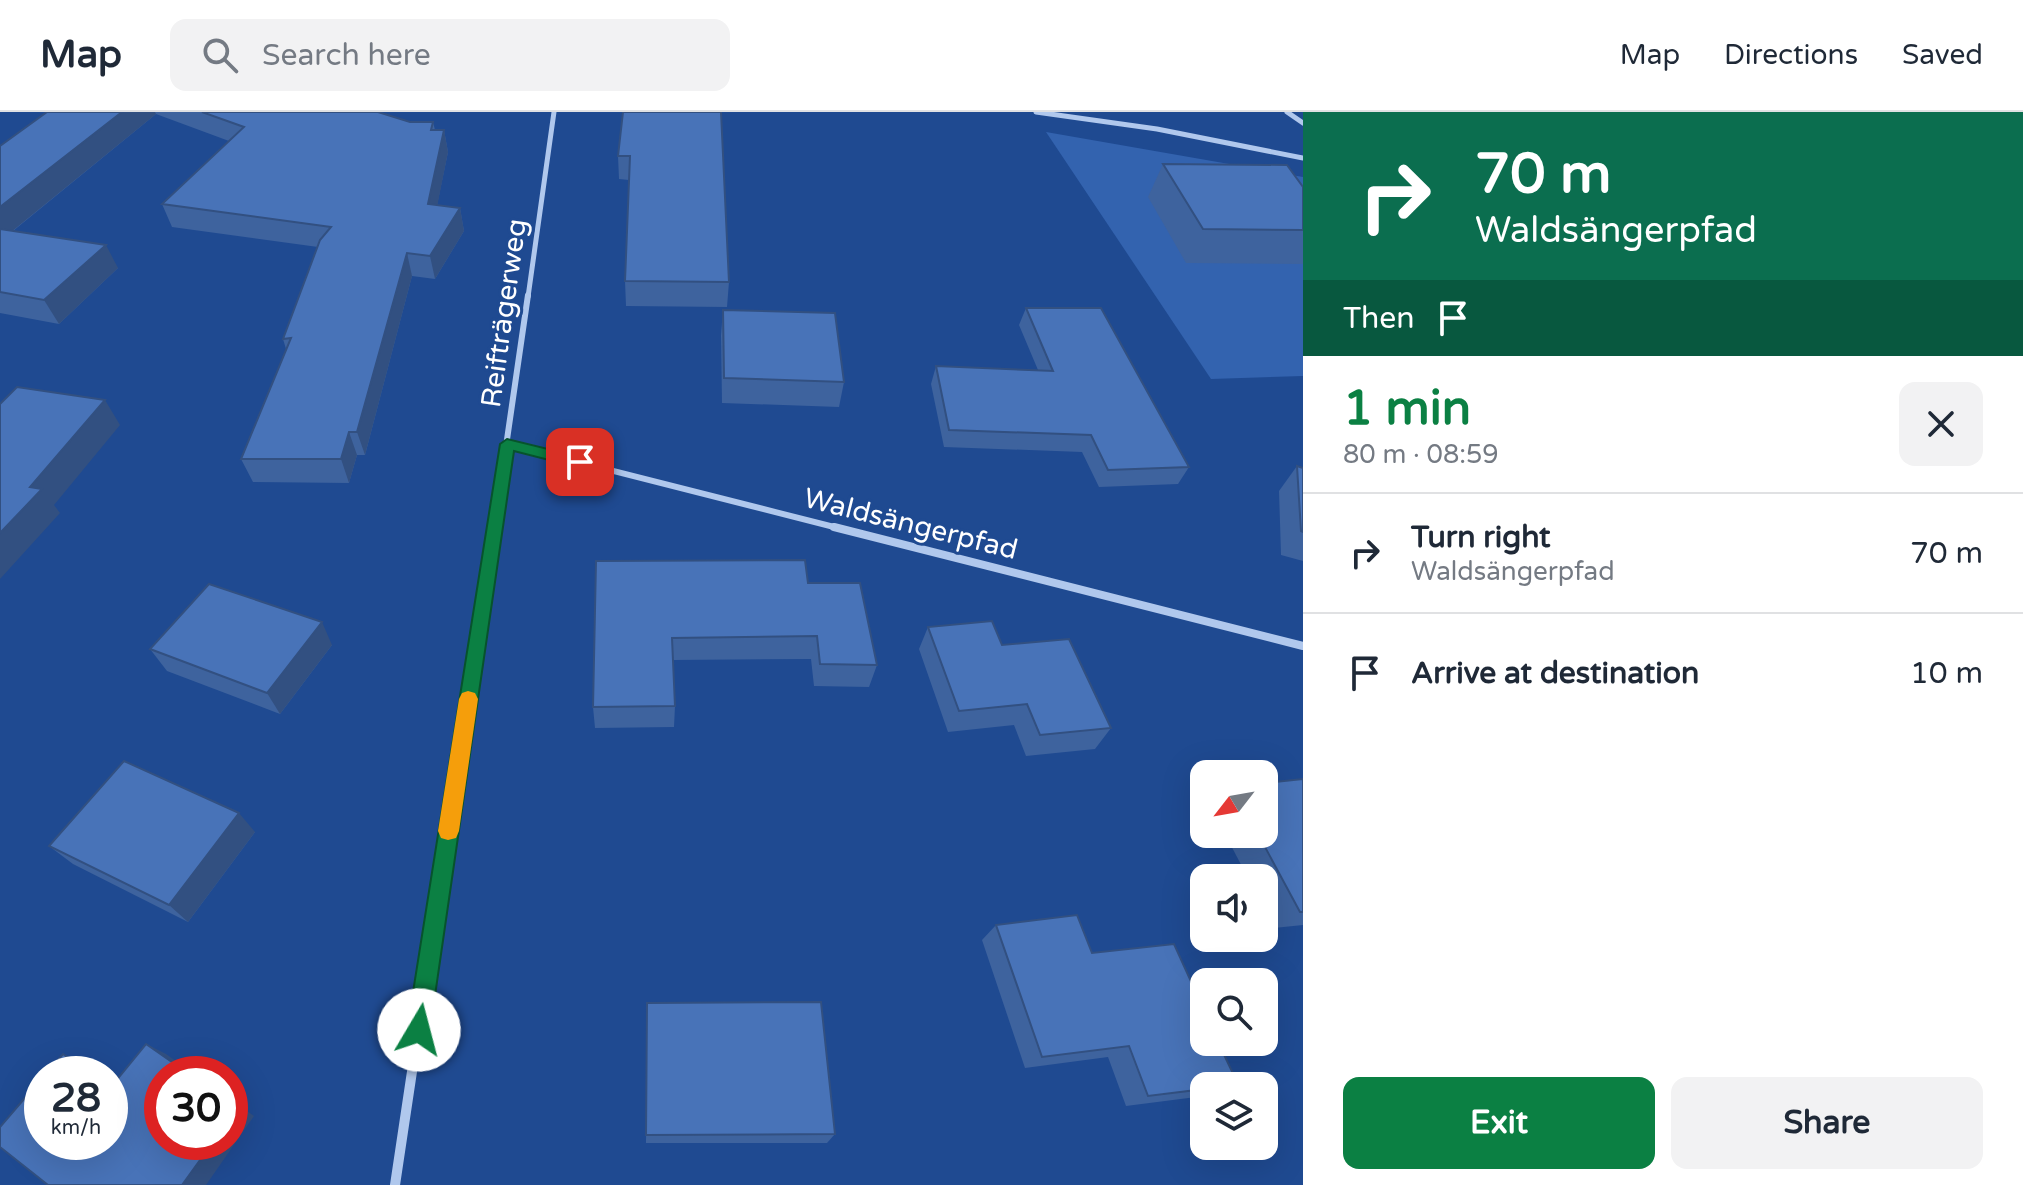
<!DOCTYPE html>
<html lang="en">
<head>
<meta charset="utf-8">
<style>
  body { margin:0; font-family:"Varela Round",sans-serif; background:#f2f2f3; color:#1f2937; height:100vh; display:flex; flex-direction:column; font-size:30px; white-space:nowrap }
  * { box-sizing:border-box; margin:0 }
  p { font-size:26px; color:#747a83 }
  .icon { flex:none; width:44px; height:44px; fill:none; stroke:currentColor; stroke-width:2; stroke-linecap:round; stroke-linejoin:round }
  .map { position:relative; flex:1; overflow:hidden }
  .details { display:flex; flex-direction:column; background:#fff; width:720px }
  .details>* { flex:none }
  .top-card { background:#0b6e4f; color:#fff; overflow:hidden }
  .needle { width:52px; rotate:239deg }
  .buttons { position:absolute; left:1190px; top:648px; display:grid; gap:16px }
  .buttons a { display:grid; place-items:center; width:88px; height:88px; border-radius:16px; background:#fff; box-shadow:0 8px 32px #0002; font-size:40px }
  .speed { position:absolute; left:24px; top:944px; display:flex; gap:16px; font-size:40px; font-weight:700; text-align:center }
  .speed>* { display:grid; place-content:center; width:104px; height:104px; border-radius:50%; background:#fff; box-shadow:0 8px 32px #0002; line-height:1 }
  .speed small { font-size:20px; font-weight:400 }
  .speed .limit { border:12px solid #d22; background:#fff; color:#111 }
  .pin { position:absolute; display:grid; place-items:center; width:68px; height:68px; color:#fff; margin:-34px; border-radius:16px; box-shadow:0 4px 12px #0006 }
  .me { position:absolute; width:88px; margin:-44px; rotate:8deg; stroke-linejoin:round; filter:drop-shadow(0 0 6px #0008) }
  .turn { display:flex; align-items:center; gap:28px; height:168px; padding:0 40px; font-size:36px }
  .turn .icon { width:104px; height:104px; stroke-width:2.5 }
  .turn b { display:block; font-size:56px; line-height:68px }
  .then { display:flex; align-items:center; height:76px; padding:0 40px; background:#0003; gap:16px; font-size:30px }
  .round { display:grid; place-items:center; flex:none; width:84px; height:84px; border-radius:16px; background:#f2f2f3 }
  .summary { display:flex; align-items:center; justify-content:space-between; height:136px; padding:0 40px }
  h1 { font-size:48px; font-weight:700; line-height:60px; color:#0b8043 }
  .primary-button { display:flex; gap:16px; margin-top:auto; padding:16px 40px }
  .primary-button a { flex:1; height:92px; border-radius:16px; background:#0b8043; color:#fff; font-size:32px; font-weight:700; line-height:92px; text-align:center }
  .primary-button a+a { background:#f2f2f3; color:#1f2937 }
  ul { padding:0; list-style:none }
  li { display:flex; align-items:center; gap:24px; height:120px; padding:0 40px; border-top:2px solid #e0e1e3 }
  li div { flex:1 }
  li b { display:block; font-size:30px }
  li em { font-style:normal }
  header { display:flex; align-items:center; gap:48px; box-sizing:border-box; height:112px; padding:0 40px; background:#fff; border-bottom:2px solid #e0e1e3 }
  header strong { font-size:38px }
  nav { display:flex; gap:44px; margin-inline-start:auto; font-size:28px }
  .search { width:560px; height:72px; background:#f2f2f3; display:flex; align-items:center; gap:20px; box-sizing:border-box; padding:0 28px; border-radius:16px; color:#747a83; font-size:30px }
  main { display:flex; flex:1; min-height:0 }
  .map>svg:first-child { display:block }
  .green { fill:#3363af }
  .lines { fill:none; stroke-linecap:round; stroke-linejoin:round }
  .minor-far3 { stroke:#b0c8ed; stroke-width:5 }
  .minor-far2 { stroke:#b0c8ed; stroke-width:6 }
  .minor-far1 { stroke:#b0c8ed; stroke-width:8 }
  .minor { stroke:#b0c8ed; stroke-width:10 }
  .wall { fill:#3e639e }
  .shaded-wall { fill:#325081 }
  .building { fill:#4873b8; stroke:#325081; stroke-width:2 }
  .route { fill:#0b8043; stroke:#07532c; stroke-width:2 }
  .slow { fill:#f59e0b }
  .labels { text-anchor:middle; stroke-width:6; stroke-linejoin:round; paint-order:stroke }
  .street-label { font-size:28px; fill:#fff; stroke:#1f4a91 }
</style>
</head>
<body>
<header>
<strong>Map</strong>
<div class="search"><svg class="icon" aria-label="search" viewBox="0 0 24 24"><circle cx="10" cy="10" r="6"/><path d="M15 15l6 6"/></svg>Search here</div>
<nav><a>Map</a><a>Directions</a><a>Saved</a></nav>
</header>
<main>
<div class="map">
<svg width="1303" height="1073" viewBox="0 0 1303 1073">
  <rect width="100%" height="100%" fill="#1f4a91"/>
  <path class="green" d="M 1046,20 L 1303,65 L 1303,264 L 1211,267 Z"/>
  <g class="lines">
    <g class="minor-far3">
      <path d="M 1036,0 L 1157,17 L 1303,46"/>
      <path d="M 1287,0 L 1303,11"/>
      <path d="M 528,185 L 554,0"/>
    </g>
    <g class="minor-far2">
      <path d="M 507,332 L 842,417"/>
      <path d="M 494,417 L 528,183"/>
    </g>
    <g class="minor-far1">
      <path d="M 834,415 L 1303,534"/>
      <path d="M 450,708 L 494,415"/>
    </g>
    <path class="minor" d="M 395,1073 L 450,706"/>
  </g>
  <g class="wall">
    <path d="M 47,0 L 378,0 L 410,10 L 433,10 L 435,18 L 444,18 L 448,40 L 437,93 L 460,96 L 464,119 L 435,167 L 412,164 L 365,343 L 357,343 L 349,371 L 253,370 L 241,347 L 286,237 L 283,227 L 318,135 L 172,115 L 162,92 L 229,29 L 156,2 L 13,119 L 118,156 L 59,212 L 0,201 L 0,34 Z"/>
    <path d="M 623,0 L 729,170 L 727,195 L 626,194 L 625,169 L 629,68 L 619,67 L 618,44 Z"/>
    <path d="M 1163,52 L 1303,75 L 1303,152 L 1186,151 L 1148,85 Z"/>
    <path d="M 1026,196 L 1189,355 L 1178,372 L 1099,375 L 1082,340 L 944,335 L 931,272 L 936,254 L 1038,258 L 1019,213 Z"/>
    <path d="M 723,198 L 844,270 L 839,295 L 722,291 L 721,223 Z"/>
    <path d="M 1297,354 L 1303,356 L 1303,449 L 1281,443 L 1279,379 Z"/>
    <path d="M 596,449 L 808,471 L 877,553 L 869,575 L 814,574 L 811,547 L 673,548 L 675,594 L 674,615 L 595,616 L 593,595 Z"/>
    <path d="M 928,515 L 1002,533 L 1111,616 L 1095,637 L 1026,644 L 1014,613 L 948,620 L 919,537 Z"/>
    <path d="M 332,533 L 280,602 L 167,559 L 150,537 Z"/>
    <path d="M 1303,667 L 1303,813 L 1274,816 L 1264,797 L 1264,766 L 1248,766 L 1225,722 L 1264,722 Z"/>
    <path d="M 255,720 L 188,810 L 73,752 L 49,734 Z"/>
    <path d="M 996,813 L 1092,841 L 1238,972 L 1234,974 L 1204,974 L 1204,984 L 1126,994 L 1108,945 L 1025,956 L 982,828 Z"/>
    <path d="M 647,891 L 835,1022 L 827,1031 L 646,1031 Z"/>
  </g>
  <g class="shaded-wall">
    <path d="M 122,0 L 155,0 L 156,2 L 0,129 L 0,95 Z"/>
    <path d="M 444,18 L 448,40 L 433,115 L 428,92 Z"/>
    <path d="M 460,96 L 464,119 L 435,167 L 430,144 Z"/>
    <path d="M 106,133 L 118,156 L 59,212 L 44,188 Z"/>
    <path d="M 407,141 L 412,164 L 365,343 L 357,320 Z"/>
    <path d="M 105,288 L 120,313 L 54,393 L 60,401 L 0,467 L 0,421 L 30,375 Z"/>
    <path d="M 349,320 L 357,343 L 349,371 L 341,347 Z"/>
    <path d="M 322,510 L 332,533 L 280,602 L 267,581 Z"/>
    <path d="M 239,701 L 255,720 L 188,810 L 169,793 Z"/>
    <path d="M 146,932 L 166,942 L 194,962 L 189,962 Z"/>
    <path d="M 63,942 L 86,952 L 99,962 L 90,962 Z"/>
    <path d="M 230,987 L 254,1004 L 206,1073 L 182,1073 L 213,1030 L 230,1030 Z"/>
  </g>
  <g class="building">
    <path d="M 47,0 L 122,0 L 0,95 L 0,34 Z"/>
    <path d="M 202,0 L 378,0 L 410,10 L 433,10 L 431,18 L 444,18 L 428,92 L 460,96 L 430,144 L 407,141 L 357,320 L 349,320 L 341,347 L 241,347 L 291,226 L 283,227 L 320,128 L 331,115 L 162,92 L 244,15 Z"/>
    <path d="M 623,0 L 721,0 L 729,170 L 625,169 L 630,44 L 618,44 Z"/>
    <path d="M 1163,52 L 1287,53 L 1303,75 L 1303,118 L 1203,117 Z"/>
    <path d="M 0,117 L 106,133 L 44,188 L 0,180 Z"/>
    <path d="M 1026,196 L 1101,196 L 1189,355 L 1108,358 L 1091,323 L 949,318 L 936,254 L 1053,259 Z"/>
    <path d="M 723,198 L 835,201 L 844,270 L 724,266 Z"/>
    <path d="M 17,275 L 105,288 L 30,375 L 42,377 L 0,421 L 0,292 Z"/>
    <path d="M 1297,354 L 1303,356 L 1303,420 L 1301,419 Z"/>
    <path d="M 805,448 L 808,471 L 860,471 L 877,553 L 820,552 L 817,524 L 672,526 L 675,594 L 593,595 L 596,449 Z"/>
    <path d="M 209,472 L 322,510 L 267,581 L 150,537 Z"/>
    <path d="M 992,509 L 1002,533 L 1069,527 L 1111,616 L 1040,623 L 1027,592 L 959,599 L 928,515 Z"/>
    <path d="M 124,649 L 239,701 L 169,793 L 49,734 Z"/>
    <path d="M 1303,667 L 1303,800 L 1300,800 L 1258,722 L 1264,722 L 1264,671 Z"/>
    <path d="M 1077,803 L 1092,841 L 1174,832 L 1204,898 L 1204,930 L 1218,930 L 1238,972 L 1204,974 L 1204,977 L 1148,984 L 1129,934 L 1042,945 L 996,813 Z"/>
    <path d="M 821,890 L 835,1022 L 646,1023 L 647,891 Z"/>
    <path d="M 146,932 L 189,962 L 162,962 L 162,1030 L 213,1030 L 182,1073 L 48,1073 L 0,1035 L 0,1015 L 42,966 L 42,1030 L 110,1030 L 110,976 Z"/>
    <path d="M 63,942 L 90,962 L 46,962 Z"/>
    <path d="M 230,991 L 237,996 L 230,1006 Z"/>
  </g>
  <path class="route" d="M 507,327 L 585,346 L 587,350 L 580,356 L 514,339 L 430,918 L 427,926 L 419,930 L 410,926 L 407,918 L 500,332 Z"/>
  <path class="slow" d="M 468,579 L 475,581 L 478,587 L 459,719 L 456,726 L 448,728 L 441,726 L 438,719 L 459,587 L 462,581 Z"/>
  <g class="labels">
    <g class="street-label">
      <text transform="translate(503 201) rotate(-82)" y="10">Reifträgerweg</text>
      <text transform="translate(911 411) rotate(14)" y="10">Waldsängerpfad</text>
    </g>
  </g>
</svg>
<div class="buttons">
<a><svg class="needle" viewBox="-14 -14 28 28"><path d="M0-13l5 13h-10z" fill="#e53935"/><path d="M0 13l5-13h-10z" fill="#747a83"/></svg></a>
<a><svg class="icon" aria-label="sound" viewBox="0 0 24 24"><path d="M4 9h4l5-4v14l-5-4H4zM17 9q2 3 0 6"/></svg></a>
<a><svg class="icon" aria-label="search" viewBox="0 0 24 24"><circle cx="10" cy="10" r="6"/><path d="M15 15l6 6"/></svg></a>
<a><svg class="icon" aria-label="layers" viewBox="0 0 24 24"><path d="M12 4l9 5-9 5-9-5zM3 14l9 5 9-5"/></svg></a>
</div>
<div class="speed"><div>28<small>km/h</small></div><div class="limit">30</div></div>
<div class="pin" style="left:580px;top:350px;background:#d93025"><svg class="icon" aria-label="arrive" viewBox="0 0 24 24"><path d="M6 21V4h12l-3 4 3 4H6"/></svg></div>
<svg class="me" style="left:419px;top:918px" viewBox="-20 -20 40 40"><circle r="19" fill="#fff"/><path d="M0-13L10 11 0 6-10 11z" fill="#0b8043"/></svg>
</div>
<section class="details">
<div class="top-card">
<div class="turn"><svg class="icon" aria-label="right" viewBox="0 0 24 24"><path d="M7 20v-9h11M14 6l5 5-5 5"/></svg><div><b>70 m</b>Waldsängerpfad</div></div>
<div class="then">Then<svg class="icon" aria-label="arrive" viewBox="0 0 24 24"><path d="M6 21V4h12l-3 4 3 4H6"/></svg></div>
</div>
<div class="summary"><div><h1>1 min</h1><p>80 m · 08:59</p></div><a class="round"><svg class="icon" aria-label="close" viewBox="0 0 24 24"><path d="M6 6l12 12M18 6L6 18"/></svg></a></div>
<ul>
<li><svg class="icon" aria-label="right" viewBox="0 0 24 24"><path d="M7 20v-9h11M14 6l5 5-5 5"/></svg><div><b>Turn right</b><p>Waldsängerpfad</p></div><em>70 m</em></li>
<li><svg class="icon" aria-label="arrive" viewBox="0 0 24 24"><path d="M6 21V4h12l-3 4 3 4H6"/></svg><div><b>Arrive at destination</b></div><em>10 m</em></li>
</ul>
<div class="primary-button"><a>Exit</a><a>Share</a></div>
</section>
</main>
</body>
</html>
